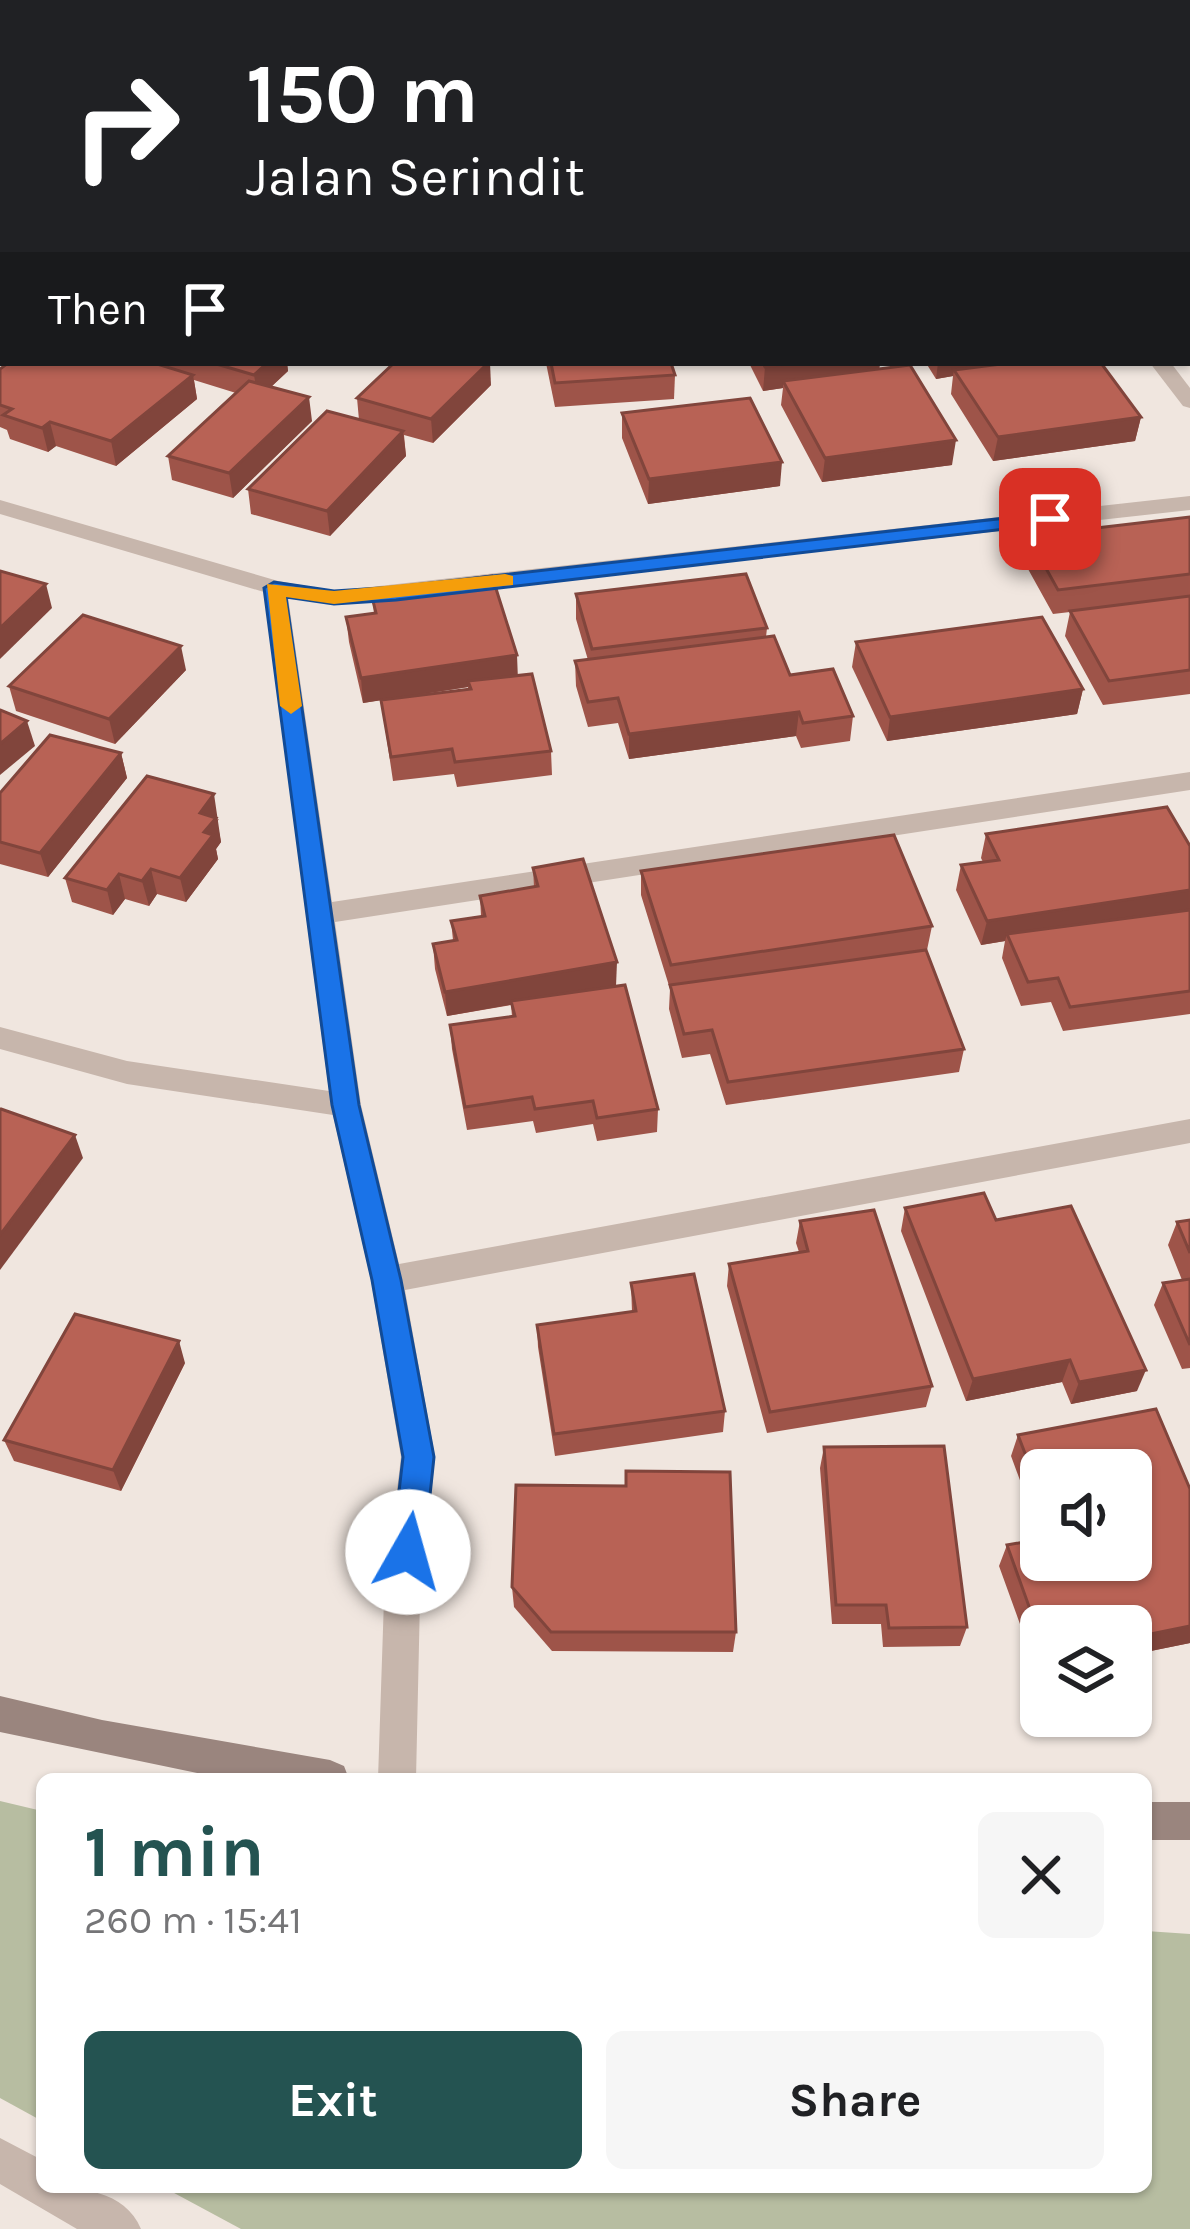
<!DOCTYPE html>
<html lang="en">
<head>
<meta charset="utf-8">
<style>
  body { margin:0; font-family:Karla,sans-serif; background:#f6f6f6; color:#202124; height:100vh; display:flex; flex-direction:column; font-size:45px; white-space:nowrap }
  * { box-sizing:border-box; margin:0 }
  p { font-size:39px; color:#757577 }
  .icon { flex:none; width:66px; height:66px; fill:none; stroke:currentColor; stroke-width:2; stroke-linecap:round; stroke-linejoin:round }
  .map { position:relative; flex:1; overflow:hidden }
  .drawer { position:absolute; left:36px; top:1773px; width:1116px; height:420px; display:flex; flex-direction:column; background:#fff; border-radius:18px; box-shadow:0 3px 9px #0004 }
  .drawer>* { flex:none }
  .hud { position:absolute; left:0px; top:0px; width:1191px; height:366px; box-shadow:0 3px 9px #0004; background:#202124; color:#fff; overflow:hidden }
  .tools { position:absolute; left:1020px; top:1449px; display:grid; gap:24px }
  .tools a { display:grid; place-items:center; width:132px; height:132px; border-radius:18px; background:#fff; box-shadow:0 3px 9px #0004; font-size:60px }
  .pin { position:absolute; display:grid; place-items:center; width:102px; height:102px; color:#fff; margin:-51px; border-radius:24px; box-shadow:0 6px 18px #0006 }
  .me { position:absolute; width:132px; margin:-66px; rotate:7deg; stroke-linejoin:round; filter:drop-shadow(0 0 9px #0008) }
  .turn { display:flex; align-items:center; gap:42px; height:252px; padding:0 48px; font-size:54px }
  .turn .icon { width:156px; height:156px; stroke-width:2.5 }
  .turn b { display:block; font-size:84px; line-height:102px }
  .then { display:flex; align-items:center; height:114px; padding:0 48px; background:#0003; gap:24px; font-size:45px }
  .round { display:grid; place-items:center; flex:none; width:126px; height:126px; border-radius:18px; background:#f6f6f6 }
  .headline { display:flex; align-items:center; justify-content:space-between; height:204px; padding:0 48px }
  h1 { font-size:72px; font-weight:700; line-height:90px; color:#245351 }
  .primary-button { display:flex; gap:24px; margin-top:auto; padding:24px 48px }
  .primary-button a { flex:1; height:138px; border-radius:18px; background:#245351; color:#fff; font-size:48px; font-weight:700; line-height:138px; text-align:center }
  .primary-button a+a { background:#f6f6f6; color:#202124 }
  .map>svg:first-child { display:block }
  .green { fill:#b7bda1 }
  .lines { fill:none; stroke-linecap:round; stroke-linejoin:round }
  .lane { fill:#c7b6ac; fill-rule:evenodd }
  .street { fill:#c7b6ac; fill-rule:evenodd }
  .secondary { fill:#9a857e; fill-rule:evenodd }
  .wall { fill:#9e5449; fill-rule:evenodd }
  .shaded-wall { fill:#81453c }
  .building { fill:#b86255; stroke:#81453c; stroke-width:3 }
  .route { fill:#1a73e8; stroke:#114b97; stroke-width:3 }
  .slow { fill:#f59e0b }
</style>
</head>
<body>
<div class="map">
<svg width="1190" height="2229" viewBox="0 0 1190 2229">
  <rect width="100%" height="100%" fill="#f0e6df"/>
  <g class="green">
    <path d="M 0,1801 L 42,1811 L 42,2121 L 0,2098 Z"/>
    <path d="M 1146,1931 L 1190,1934 L 1190,2229 L 241,2229 L 163,2187 L 1146,2187 Z"/>
  </g>
  <g class="lines">
    <rect class="lane" x="0" y="318" width="3" height="11"/>
    <g class="street">
      <path d="M 720,0 L 746,0 L 748,3 L 722,3 Z"/>
      <path d="M 0,131 L 3,131 L 0,143 Z"/>
      <rect x="0" y="175" width="3" height="10"/>
      <path d="M 1150,363 L 1171,363 L 1190,388 L 1190,408 L 1183,406 Z"/>
      <path d="M 1190,496 L 1190,510 L 334,605 L 288,597 L 332,902 L 1190,772 L 1190,790 L 335,922 L 361,1105 L 399,1264 L 1190,1119 L 1190,1143 L 405,1290 L 435,1457 L 420,1599 L 416,1779 L 378,1779 L 384,1599 L 401,1457 L 371,1280 L 333,1115 L 127,1084 L 0,1049 L 0,1027 L 127,1061 L 329,1091 L 264,592 L 0,514 L 0,500 L 278,581 L 334,591 Z"/>
      <path d="M 0,2138 L 42,2160 L 42,2187 C 79,2187 125,2190 141,2229 L 77,2229 L 0,2184 Z"/>
    </g>
    <g class="secondary">
      <path d="M 0,1696 L 102,1720 L 330,1760 L 344,1766 L 349,1779 L 226,1779 L 0,1732 Z"/>
      <rect x="1146" y="1802" width="44" height="38"/>
    </g>
  </g>
  <g class="wall">
    <path d="M 234,0 L 402,0 L 416,3 L 234,3 Z"/>
    <path d="M 403,0 L 674,0 L 674,3 L 418,3 Z"/>
    <path d="M 0,193 L 3,193 L 3,267 L 0,266 Z"/>
    <path d="M 8,363 L 287,363 L 288,371 L 271,387 L 312,421 L 233,498 L 172,480 L 168,456 L 236,393 L 194,380 L 197,399 L 116,466 L 56,446 L 48,452 L 10,439 L 7,430 L 0,427 L 0,369 Z"/>
    <path d="M 546,363 L 671,363 L 675,375 L 674,399 L 555,407 Z"/>
    <path d="M 749,363 L 880,363 L 879,369 L 952,465 L 822,482 L 781,405 L 783,388 L 763,391 Z"/>
    <path d="M 926,363 L 1101,363 L 1141,417 L 1135,441 L 993,461 L 951,394 L 953,376 L 936,379 Z"/>
    <path d="M 491,385 L 433,443 L 404,435 L 406,456 L 330,536 L 251,514 L 248,489 L 359,420 L 357,398 Z"/>
    <path d="M 622,413 L 780,486 L 648,504 L 622,438 Z"/>
    <path d="M 1190,517 L 1190,694 L 1103,705 L 1065,636 L 1070,612 L 1053,614 L 1023,560 L 1028,536 Z"/>
    <path d="M 424,585 L 518,675 L 551,751 L 552,775 L 457,787 L 454,774 L 393,781 L 381,700 L 363,703 L 349,642 L 346,617 L 374,614 L 373,601 L 424,593 ZM 468,687 L 468,689 L 399,698 Z"/>
    <path d="M 576,594 L 767,628 L 766,637 L 790,675 L 853,716 L 850,741 L 801,748 L 796,736 L 629,759 L 618,723 L 588,727 L 576,686 L 575,661 L 588,660 L 576,619 Z"/>
    <path d="M 856,642 L 1083,689 L 1077,714 L 887,741 L 852,667 Z"/>
    <path d="M 186,670 L 115,744 L 16,711 L 9,686 Z"/>
    <path d="M 121,753 L 127,778 L 48,877 L 0,864 L 0,793 Z"/>
    <path d="M 219,819 L 217,822 L 221,842 L 216,849 L 218,859 L 186,902 L 157,894 L 149,906 L 125,899 L 113,915 L 72,902 L 65,878 Z"/>
    <path d="M 986,834 L 1190,846 L 1190,1014 L 1063,1031 L 1051,1002 L 1021,1006 L 1002,958 L 1005,941 L 981,945 L 956,890 L 961,865 L 983,862 L 981,858 Z"/>
    <path d="M 533,868 L 616,986 L 658,1109 L 657,1132 L 597,1141 L 593,1124 L 536,1133 L 533,1121 L 467,1130 L 452,1049 L 450,1025 L 512,1016 L 511,1005 L 447,1016 L 435,969 L 433,944 L 453,940 L 451,921 L 481,916 L 480,896 L 534,887 Z"/>
    <path d="M 641,871 L 932,926 L 927,950 L 926,951 L 964,1049 L 959,1072 L 726,1105 L 710,1054 L 682,1058 L 669,1009 L 670,989 L 641,895 Z"/>
    <path d="M 905,1208 L 996,1220 L 1137,1391 L 1071,1404 L 1062,1382 L 966,1401 L 901,1231 Z"/>
    <path d="M 1190,1220 L 1190,1368 L 1182,1369 L 1154,1305 L 1163,1283 L 1182,1280 L 1168,1245 L 1177,1222 Z"/>
    <path d="M 800,1221 L 932,1386 L 926,1407 L 767,1433 L 727,1286 L 729,1264 L 799,1252 L 796,1243 Z"/>
    <path d="M 631,1283 L 725,1411 L 723,1432 L 555,1456 L 538,1347 L 537,1325 L 632,1312 Z"/>
    <path d="M 185,1363 L 121,1491 L 14,1461 L 4,1440 Z"/>
    <path d="M 1156,1409 L 1190,1489 L 1190,1643 L 1131,1655 L 1131,1626 L 1041,1626 L 1041,1673 L 1038,1674 L 999,1566 L 1007,1545 L 1041,1539 L 1041,1560 L 1131,1560 L 1131,1470 L 1041,1470 L 1041,1537 L 1011,1456 L 1018,1435 Z"/>
    <path d="M 824,1447 L 967,1627 L 960,1646 L 883,1647 L 881,1624 L 832,1624 L 820,1468 Z"/>
    <path d="M 512,1587 L 736,1632 L 733,1652 L 552,1651 L 514,1607 Z"/>
  </g>
  <g class="shaded-wall">
    <path d="M 70,0 L 88,0 L 88,3 L 65,3 Z"/>
    <path d="M 3,41 L 3,66 L 0,68 L 0,43 Z"/>
    <path d="M 267,363 L 287,363 L 288,371 L 258,399 L 254,375 Z"/>
    <path d="M 488,363 L 490,363 L 491,385 L 433,443 L 431,419 Z"/>
    <path d="M 796,363 L 880,363 L 878,377 L 783,381 L 783,388 L 763,391 L 765,367 Z"/>
    <path d="M 938,363 L 1028,363 L 954,370 L 953,376 L 936,379 Z"/>
    <path d="M 193,375 L 197,399 L 116,466 L 111,441 Z"/>
    <path d="M 309,397 L 312,421 L 233,498 L 229,473 Z"/>
    <path d="M 1141,417 L 1135,441 L 993,461 L 998,437 Z"/>
    <path d="M 50,422 L 56,446 L 48,452 L 42,428 Z"/>
    <path d="M 403,431 L 406,456 L 330,536 L 327,511 Z"/>
    <path d="M 956,440 L 952,465 L 822,482 L 825,458 Z"/>
    <path d="M 782,462 L 780,486 L 648,504 L 649,479 Z"/>
    <path d="M 46,584 L 52,608 L 0,659 L 0,628 Z"/>
    <path d="M 181,646 L 186,670 L 115,744 L 109,719 Z"/>
    <path d="M 517,655 L 518,680 L 468,681 L 468,687 L 363,703 L 361,678 Z"/>
    <path d="M 1083,689 L 1077,714 L 887,741 L 890,717 Z"/>
    <path d="M 799,712 L 796,736 L 629,759 L 629,734 Z"/>
    <path d="M 27,721 L 35,746 L 0,775 L 0,744 Z"/>
    <path d="M 121,753 L 127,778 L 48,877 L 40,853 Z"/>
    <path d="M 214,794 L 221,842 L 216,849 L 218,859 L 186,902 L 180,878 L 200,813 Z"/>
    <path d="M 151,869 L 157,894 L 149,906 L 142,881 Z"/>
    <path d="M 119,874 L 125,899 L 113,915 L 107,890 Z"/>
    <path d="M 1190,890 L 1190,913 L 1007,934 L 1005,941 L 981,945 L 987,921 Z"/>
    <path d="M 617,962 L 616,986 L 447,1016 L 445,992 Z"/>
    <path d="M 75,1135 L 83,1158 L 0,1270 L 0,1235 Z"/>
    <path d="M 179,1341 L 185,1363 L 121,1491 L 113,1470 Z"/>
    <path d="M 1070,1360 L 1062,1382 L 966,1401 L 973,1379 Z"/>
    <path d="M 1146,1370 L 1137,1391 L 1071,1404 L 1079,1382 Z"/>
    <path d="M 1190,1626 L 1190,1643 L 1131,1655 L 1131,1638 Z"/>
  </g>
  <g class="building">
    <path d="M 0,0 L 70,0 L 65,3 L 3,3 L 3,41 L 0,43 Z"/>
    <path d="M 250,0 L 402,0 L 416,3 L 265,3 Z"/>
    <path d="M 508,0 L 670,0 L 667,3 L 523,3 Z"/>
    <path d="M 1188,106 L 1190,109 L 1190,130 L 1188,130 Z"/>
    <rect x="1188" y="185" width="2" height="77"/>
    <path d="M 0,193 L 3,193 L 3,245 L 0,244 Z"/>
    <path d="M 8,363 L 154,363 L 193,375 L 111,441 L 50,422 L 42,428 L 3,415 L 12,409 L 0,405 L 0,369 Z"/>
    <path d="M 213,363 L 267,363 L 254,375 Z"/>
    <path d="M 394,363 L 488,363 L 431,419 L 357,398 Z"/>
    <path d="M 551,363 L 671,363 L 675,375 L 555,383 Z"/>
    <path d="M 763,363 L 796,363 L 765,367 Z"/>
    <path d="M 1009,363 L 1101,363 L 1141,417 L 998,437 L 954,370 Z"/>
    <path d="M 910,365 L 956,440 L 825,458 L 783,381 Z"/>
    <path d="M 249,381 L 309,397 L 229,473 L 168,456 Z"/>
    <path d="M 750,398 L 782,462 L 649,479 L 622,413 Z"/>
    <path d="M 327,411 L 403,431 L 327,511 L 248,489 Z"/>
    <path d="M 1190,517 L 1190,574 L 1058,590 L 1028,536 Z"/>
    <path d="M 0,571 L 46,584 L 0,628 Z"/>
    <path d="M 746,574 L 767,628 L 592,649 L 576,594 Z"/>
    <path d="M 492,576 L 517,655 L 361,678 L 346,617 L 376,613 L 373,601 L 426,593 L 424,585 Z"/>
    <path d="M 1190,596 L 1190,670 L 1109,681 L 1070,611 Z"/>
    <path d="M 83,615 L 181,646 L 109,719 L 9,686 Z"/>
    <path d="M 1042,617 L 1083,689 L 890,717 L 856,642 Z"/>
    <path d="M 774,636 L 790,675 L 833,669 L 853,716 L 803,723 L 799,712 L 629,734 L 618,698 L 588,702 L 575,661 Z"/>
    <path d="M 532,674 L 551,751 L 455,762 L 452,749 L 391,757 L 381,700 L 471,689 L 468,681 Z"/>
    <path d="M 0,710 L 27,721 L 0,744 Z"/>
    <path d="M 50,735 L 121,753 L 40,853 L 0,842 L 0,793 Z"/>
    <path d="M 147,776 L 214,794 L 200,813 L 216,818 L 204,832 L 213,835 L 180,878 L 151,869 L 142,881 L 119,874 L 107,890 L 65,878 Z"/>
    <path d="M 1167,807 L 1190,846 L 1190,890 L 987,921 L 961,865 L 999,860 L 986,834 Z"/>
    <path d="M 894,835 L 932,926 L 671,965 L 641,871 Z"/>
    <path d="M 583,859 L 617,962 L 445,992 L 433,944 L 457,940 L 451,921 L 485,916 L 480,896 L 538,886 L 533,868 Z"/>
    <path d="M 1190,910 L 1190,991 L 1070,1007 L 1058,978 L 1028,982 L 1007,934 Z"/>
    <path d="M 926,950 L 964,1049 L 728,1082 L 712,1030 L 684,1034 L 670,985 Z"/>
    <path d="M 625,985 L 658,1109 L 597,1118 L 593,1101 L 535,1109 L 532,1097 L 465,1107 L 450,1025 L 515,1016 L 511,1001 Z"/>
    <path d="M 1,1109 L 75,1135 L 0,1235 L 0,1110 Z"/>
    <path d="M 984,1193 L 996,1220 L 1071,1206 L 1146,1370 L 1079,1382 L 1070,1360 L 973,1379 L 905,1208 Z"/>
    <path d="M 874,1210 L 932,1386 L 770,1412 L 729,1264 L 808,1251 L 800,1221 Z"/>
    <path d="M 1190,1220 L 1190,1253 L 1177,1222 Z"/>
    <path d="M 694,1274 L 725,1411 L 554,1434 L 537,1325 L 636,1311 L 631,1283 Z"/>
    <path d="M 1190,1279 L 1190,1345 L 1163,1283 Z"/>
    <path d="M 75,1314 L 179,1341 L 113,1470 L 4,1440 Z"/>
    <path d="M 1156,1409 L 1190,1489 L 1190,1626 L 1131,1638 L 1131,1626 L 1041,1626 L 1041,1640 L 1007,1545 L 1041,1539 L 1041,1560 L 1131,1560 L 1131,1470 L 1041,1470 L 1041,1495 L 1018,1435 Z"/>
    <path d="M 944,1446 L 967,1627 L 889,1628 L 886,1605 L 836,1605 L 824,1447 Z"/>
    <path d="M 626,1471 L 730,1472 L 736,1632 L 551,1632 L 512,1587 L 516,1485 L 626,1486 Z"/>
  </g>
  <path class="route" d="M 1050,513 L 1057,514 L 1057,523 L 396,600 L 334,604 L 286,597 L 359,1105 L 401,1280 L 434,1457 L 424,1552 L 419,1562 L 408,1566 L 396,1562 L 392,1552 L 403,1457 L 372,1280 L 332,1105 L 264,588 L 274,582 L 334,591 L 396,587 Z"/>
  <path class="slow" d="M 505,574 L 513,576 L 513,585 L 334,604 L 286,597 L 302,706 L 291,714 L 280,706 L 267,584 L 334,591 Z"/>
</svg>
<div class="tools">
<a><svg class="icon" aria-label="sound" viewBox="0 0 24 24"><path d="M4 9h4l5-4v14l-5-4H4zM17 9q2 3 0 6"/></svg></a>
<a><svg class="icon" aria-label="layers" viewBox="0 0 24 24"><path d="M12 4l9 5-9 5-9-5zM3 14l9 5 9-5"/></svg></a>
</div>
<div class="pin" style="left:1050px;top:519px;background:#d93025"><svg class="icon" aria-label="arrive" viewBox="0 0 24 24"><path d="M6 21V4h12l-3 4 3 4H6"/></svg></div>
<svg class="me" style="left:408px;top:1552px" viewBox="-20 -20 40 40"><circle r="19" fill="#fff"/><path d="M0-13L10 11 0 6-10 11z" fill="#1a73e8"/></svg>
<div class="hud">
<div class="turn"><svg class="icon" aria-label="right" viewBox="0 0 24 24"><path d="M7 20v-9h11M14 6l5 5-5 5"/></svg><div><b>150 m</b>Jalan Serindit</div></div>
<div class="then">Then<svg class="icon" aria-label="arrive" viewBox="0 0 24 24"><path d="M6 21V4h12l-3 4 3 4H6"/></svg></div>
</div>
<section class="drawer">
<div class="headline"><div><h1>1 min</h1><p>260 m · 15:41</p></div><a class="round"><svg class="icon" aria-label="close" viewBox="0 0 24 24"><path d="M6 6l12 12M18 6L6 18"/></svg></a></div>
<div class="primary-button"><a>Exit</a><a>Share</a></div>
</section>
</div>
</body>
</html>
